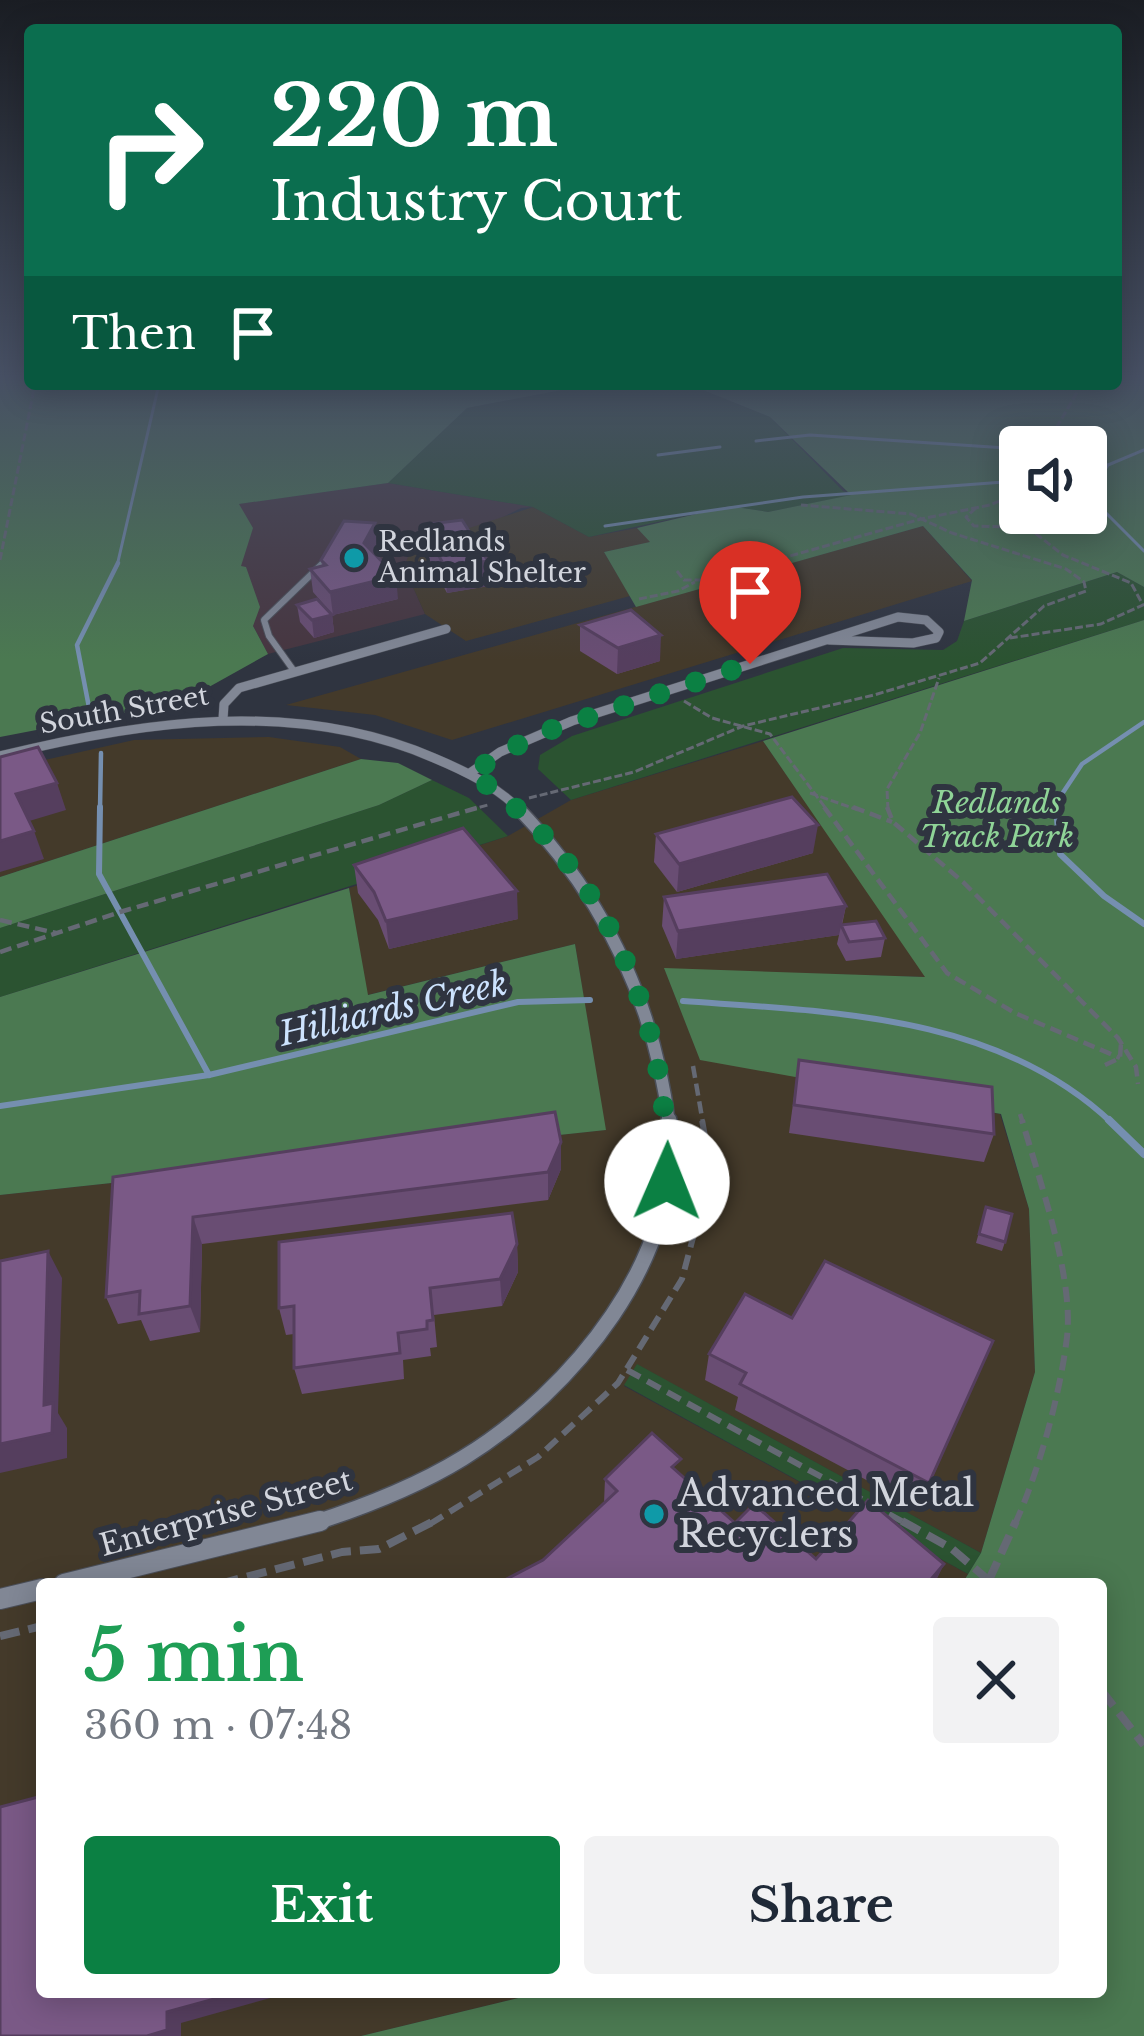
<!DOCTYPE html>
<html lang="en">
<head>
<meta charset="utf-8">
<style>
  body { margin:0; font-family:"Libre Baskerville",serif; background:#f2f2f3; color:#1f2937; height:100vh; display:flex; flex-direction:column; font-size:45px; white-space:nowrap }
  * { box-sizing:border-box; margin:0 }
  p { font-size:39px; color:#747a83 }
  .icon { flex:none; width:66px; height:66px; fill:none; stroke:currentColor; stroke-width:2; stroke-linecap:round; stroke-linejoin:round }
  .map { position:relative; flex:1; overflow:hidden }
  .panel { position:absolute; left:36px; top:1578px; width:1071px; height:420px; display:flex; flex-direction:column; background:#fff; border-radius:12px; box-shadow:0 6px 30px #0003 }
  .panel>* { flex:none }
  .banner { position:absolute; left:24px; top:24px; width:1098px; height:366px; border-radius:12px; box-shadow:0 6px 30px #0003; background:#0b6e4f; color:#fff; overflow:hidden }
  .controls { position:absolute; left:999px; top:426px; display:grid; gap:24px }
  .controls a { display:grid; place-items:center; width:108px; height:108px; border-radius:12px; background:#fff; box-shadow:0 6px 30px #0003; font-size:60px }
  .pin { position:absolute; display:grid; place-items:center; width:102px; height:102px; color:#fff; margin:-123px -51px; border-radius:50% 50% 50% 0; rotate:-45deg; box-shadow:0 0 12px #0007 }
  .pin .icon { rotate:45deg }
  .me { position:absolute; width:132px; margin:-66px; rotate:1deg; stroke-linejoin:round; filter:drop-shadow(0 0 9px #0008) }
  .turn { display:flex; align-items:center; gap:42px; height:252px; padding:0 48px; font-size:54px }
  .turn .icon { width:156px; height:156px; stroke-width:2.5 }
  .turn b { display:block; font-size:84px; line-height:102px }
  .then { display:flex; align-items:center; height:114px; padding:0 48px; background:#0003; gap:24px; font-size:45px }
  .round { display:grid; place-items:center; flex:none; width:126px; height:126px; border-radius:12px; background:#f2f2f3 }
  .head { display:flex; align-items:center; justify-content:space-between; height:204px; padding:0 48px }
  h1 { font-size:72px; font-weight:700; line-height:90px; color:#1e9e55 }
  .button { display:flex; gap:24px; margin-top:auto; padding:24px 48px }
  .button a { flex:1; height:138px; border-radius:12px; background:#0b8043; color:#fff; font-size:48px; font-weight:700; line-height:138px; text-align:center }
  .button a+a { background:#f2f2f3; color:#1f2937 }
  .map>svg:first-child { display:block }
  .commercial { fill:#473640 }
  .industrial { fill:#443a2a }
  .green { fill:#2b5331 }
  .forest { fill:#4b7951; fill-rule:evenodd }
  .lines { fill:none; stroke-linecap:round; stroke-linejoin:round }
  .stream-far3 { stroke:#758fb0; stroke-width:3 }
  .stream-far2 { stroke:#758fb0; stroke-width:4.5 }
  .stream-far1 { stroke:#758fb0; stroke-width:6 }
  .stream { stroke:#758fb0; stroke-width:8 }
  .service-far1-casing { stroke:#4b4f59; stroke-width:6 }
  .service-casing { stroke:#4b4f59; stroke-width:8 }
  .minor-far3-casing { stroke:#4b4f59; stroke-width:10 }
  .minor-far2-casing { stroke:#4b4f59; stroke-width:15 }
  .minor-far1-casing { stroke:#4b4f59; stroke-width:18 }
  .minor-casing { stroke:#4b4f59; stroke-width:22 }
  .path-far3 { stroke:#656974; stroke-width:3; stroke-dasharray:8 3; stroke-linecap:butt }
  .path-far2 { stroke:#656974; stroke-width:4.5; stroke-dasharray:12 6; stroke-linecap:butt }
  .path-far1 { stroke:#656974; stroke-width:6; stroke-dasharray:15 8; stroke-linecap:butt }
  .path { stroke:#656974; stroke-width:8; stroke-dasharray:20 9; stroke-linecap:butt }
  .service-far1 { stroke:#818795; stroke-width:4.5 }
  .service { stroke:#818795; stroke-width:6 }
  .minor-far3 { stroke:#818795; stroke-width:9 }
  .minor-far2 { stroke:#818795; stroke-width:12 }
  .minor-far1 { stroke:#818795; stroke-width:15 }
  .minor { stroke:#818795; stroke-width:20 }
  .wall { fill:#694d73 }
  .shaded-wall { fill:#553e5e }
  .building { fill:#7a5986; stroke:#553e5e; stroke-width:3 }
  .route { stroke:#0b8043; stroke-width:21; stroke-dasharray:0 37.8 }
  .culture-dot { fill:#0f9aa8; stroke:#2f3440; stroke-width:4.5 }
  .labels { text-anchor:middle; stroke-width:12; stroke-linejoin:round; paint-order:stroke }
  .far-poi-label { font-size:27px; fill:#d2d5dd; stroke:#2f3440; text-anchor:start }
  .far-street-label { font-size:27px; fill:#d2d5dd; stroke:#2f3440 }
  .park-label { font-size:30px; font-style:italic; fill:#8fd497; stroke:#2f3440 }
  .street-label { font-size:30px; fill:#d2d5dd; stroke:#2f3440 }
  .water-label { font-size:33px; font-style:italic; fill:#cde3fe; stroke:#2f3440 }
  .near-poi-label { font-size:36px; fill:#d2d5dd; stroke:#2f3440; text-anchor:start }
</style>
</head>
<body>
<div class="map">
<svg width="1144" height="2036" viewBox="0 0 1144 2036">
  <rect width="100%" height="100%" fill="#2f3440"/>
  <path class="commercial" d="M 388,483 L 533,507 L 521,508 L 404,567 L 425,614 L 268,654 L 253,626 L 240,566 L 238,504 Z"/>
  <g class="industrial">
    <path d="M 533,507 L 589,537 L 637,528 L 651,542 L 604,552 L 630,596 L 466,641 L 425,614 L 404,567 L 412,547 Z"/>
    <path d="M 923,526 L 972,581 L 452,740 L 375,715 L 286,705 Z"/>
    <path d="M 269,737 L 340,747 L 361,759 L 0,877 L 0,770 L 134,740 Z"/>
    <path d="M 763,741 L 927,977 L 665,970 L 700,1059 L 1000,1114 L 1029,1209 L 1035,1372 L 981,1553 L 638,1365 L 624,1386 L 968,1574 L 962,1584 L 42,1584 L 42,1992 L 543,1992 L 361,2036 L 0,2036 L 0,1195 L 605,1130 L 575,944 L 367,995 L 349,888 L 508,836 L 571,800 Z"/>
  </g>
  <g class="green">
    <path d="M 593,384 L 688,384 L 770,417 L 843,491 L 853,495 L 768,512 L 730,506 L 589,537 L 533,507 L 388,483 L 467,408 Z"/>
    <path d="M 1117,572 L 1144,587 L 1144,620 L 571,800 L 538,769 L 540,755 L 572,736 L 843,648 L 943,650 L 957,641 L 964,621 Z"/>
    <path d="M 432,780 L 469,798 L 508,836 L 0,997 L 0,928 L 379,805 Z"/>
    <path d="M 637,1364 L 981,1553 L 968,1574 L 624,1385 Z"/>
  </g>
  <g class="forest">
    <path d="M 0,375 L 30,375 L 30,384 L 593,384 L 467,408 L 388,483 L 239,504 L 253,528 L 241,566 L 246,567 L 260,607 L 253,626 L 268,654 L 182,702 L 0,737 Z"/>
    <path d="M 1116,375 L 1144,375 L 1144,587 L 1117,572 L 964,621 L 972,580 L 923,526 L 636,607 L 604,552 L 650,542 L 637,528 L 730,506 L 768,512 L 851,495 L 770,417 L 688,384 L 1116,384 ZM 1086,447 L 1086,513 L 1020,513 L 1020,447 Z"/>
    <path d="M 1144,620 L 1144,2036 L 361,2036 L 543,1992 L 1101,1992 L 1101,1584 L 962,1584 L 981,1553 L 1035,1372 L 1029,1209 L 1001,1114 L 700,1060 L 664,968 L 925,977 L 763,741 Z"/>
    <path d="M 361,759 L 398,763 L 432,780 L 379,805 L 0,928 L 0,877 Z"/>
    <path d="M 349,888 L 368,995 L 575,944 L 606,1130 L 0,1195 L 0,997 Z"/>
  </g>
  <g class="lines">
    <g class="stream-far3">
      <path d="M 756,441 L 810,435 L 1020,449"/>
      <path d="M 1144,450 L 1108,465 L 1093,489 L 1101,508 L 1144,551"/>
      <path d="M 658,455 L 720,447"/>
      <path d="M 1086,460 L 1106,464"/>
      <path d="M 605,526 L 803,497 L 1004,482"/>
      <path d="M 117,566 L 159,384"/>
    </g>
    <g class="stream-far2">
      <path d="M 92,723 L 77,645 L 118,563"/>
      <path d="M 100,810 L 101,753"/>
      <path d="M 1057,810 L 1056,803 L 1082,764 L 1144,722"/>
    </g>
    <g class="stream-far1">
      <path d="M 100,807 L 99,874 L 209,1075"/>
      <path d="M 1056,807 L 1060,854 L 1104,896 L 1144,924"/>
      <path d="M 683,1001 C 832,1012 997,1014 1112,1123"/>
      <path d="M 0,1106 L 209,1075 L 518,1002 L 590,1000"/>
    </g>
    <path class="stream" d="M 1109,1120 L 1144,1154"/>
    <defs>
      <path id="service-far1" d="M 319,566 L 326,561"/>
      <path id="service" d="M 294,671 L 269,636 L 264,620 L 323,563"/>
      <g id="minor-far3">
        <path d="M 223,719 L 224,704 L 239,688 L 446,629"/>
        <path d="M 0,756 C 141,721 296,698 434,758 C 465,771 496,786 520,810"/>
        <path d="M 470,773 L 500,752 L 572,721 L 898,617 L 926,620 L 939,632 L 936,638 L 913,643 L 829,640"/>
      </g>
      <path id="minor-far2" d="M 517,807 C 602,895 654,1001 669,1123"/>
      <path id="minor-far1" d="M 311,1524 C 364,1507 416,1487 463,1458 C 571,1392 685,1256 669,1120"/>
      <g id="minor">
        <path d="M 64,1584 L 320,1521"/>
        <path d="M 0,1599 L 42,1589"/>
      </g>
    </defs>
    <use href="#service-far1" class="service-far1-casing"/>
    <use href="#service" class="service-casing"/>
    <use href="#minor-far3" class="minor-far3-casing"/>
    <use href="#minor-far2" class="minor-far2-casing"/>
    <use href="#minor-far1" class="minor-far1-casing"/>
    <use href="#minor" class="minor-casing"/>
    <g class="path-far3">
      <path d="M 1045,447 L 1082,384"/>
      <path d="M 976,508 L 966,517 L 974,526 L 1015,527 L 1035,533 L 1063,555 L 1131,583 L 1143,605 L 1101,624 L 1010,638"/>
      <path d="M 0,560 L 35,384"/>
      <path d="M 677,571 L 684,580 L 705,580 L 921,519 L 990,505 L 1009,497 L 1020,483"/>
      <path d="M 639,599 L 678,591 L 695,582"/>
      <path d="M 684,701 L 712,718 L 770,734 L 827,810"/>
      <path d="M 810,793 L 858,810"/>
      <path d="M 529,798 L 634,772 L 743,726 L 874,695 L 980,663 L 1044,606 L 1086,591 L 1084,582 L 1066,569 L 952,533 L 911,514 L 801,505"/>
      <path d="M 469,810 L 488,805"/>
      <path d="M 888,810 L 887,789 L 920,733 L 939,678"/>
    </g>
    <g class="path-far2">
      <path d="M 824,807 L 947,973 L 1015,1013 L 1120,1058"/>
      <path d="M 853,807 L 892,822"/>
      <path d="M 887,807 L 893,822 L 963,882 L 1118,1038 L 1136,1067 L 1138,1084"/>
      <path d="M 0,920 L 56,933"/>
      <path d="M 0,952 L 120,912 L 480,807"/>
      <path d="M 1105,1065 L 1120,1058 L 1121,1043"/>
      <path d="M 693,1066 L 703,1123"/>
      <path d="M 1020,1114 L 1023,1123"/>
    </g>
    <g class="path-far1">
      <path d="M 627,1370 L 907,1524"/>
      <path d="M 430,1524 L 538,1457 L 618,1383 L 682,1279 L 711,1170 L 702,1120"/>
      <path d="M 1015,1524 C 1039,1471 1060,1395 1067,1337 C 1074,1277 1039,1179 1022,1120"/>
    </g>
    <g class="path">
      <path d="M 902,1521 L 951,1548 L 993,1584"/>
      <path d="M 989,1580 L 1016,1521"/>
      <path d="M 219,1584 L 342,1552 L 379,1549 L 434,1521"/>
      <path d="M 0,1636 L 42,1626"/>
      <path d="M 1101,1690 L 1144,1745"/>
    </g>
    <use href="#service-far1" class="service-far1"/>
    <use href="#service" class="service"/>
    <use href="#minor-far3" class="minor-far3"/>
    <use href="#minor-far2" class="minor-far2"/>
    <use href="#minor-far1" class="minor-far1"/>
    <use href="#minor" class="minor"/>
  </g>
  <g class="wall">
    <path d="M 422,525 L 489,586 L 447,593 L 424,550 Z"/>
    <path d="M 377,545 L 373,552 L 398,599 L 333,615 L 313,592 L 310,569 L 322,566 L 321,560 Z"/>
    <path d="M 297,605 L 332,615 L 334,632 L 314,638 L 300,622 Z"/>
    <path d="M 580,625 L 660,661 L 617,674 L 580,651 Z"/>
    <path d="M 656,834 L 813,853 L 677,892 L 654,862 Z"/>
    <path d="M 354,865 L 518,919 L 389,949 L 378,920 L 358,893 Z"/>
    <path d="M 664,897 L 846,906 L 842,925 L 885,938 L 881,957 L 846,961 L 837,944 L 839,935 L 676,959 L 662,926 Z"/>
    <path d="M 799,1060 L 994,1134 L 984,1162 L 789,1133 Z"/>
    <path d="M 561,1142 L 561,1169 L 548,1200 L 202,1244 L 200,1332 L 150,1341 L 141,1320 L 118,1324 L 106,1297 L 113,1177 Z"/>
    <path d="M 986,1207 L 1005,1242 L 1002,1251 L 976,1243 Z"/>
    <path d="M 517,1244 L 518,1272 L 502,1306 L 434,1315 L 437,1347 L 430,1348 L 431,1356 L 403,1360 L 404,1379 L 302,1394 L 294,1368 L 294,1334 L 286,1335 L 279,1308 Z"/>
    <path d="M 792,1318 L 993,1341 L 919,1508 L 735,1410 L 738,1397 L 705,1380 L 709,1354 Z"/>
    <path d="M 679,1473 L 735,1523 L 816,1559 L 944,1564 L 934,1584 L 497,1584 L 543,1560 L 604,1503 L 605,1479 Z"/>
  </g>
  <g class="shaded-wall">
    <path d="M 375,523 L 377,545 L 366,565 L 364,543 Z"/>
    <path d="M 488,561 L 489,586 L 447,593 L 445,567 Z"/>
    <path d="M 396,576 L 398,599 L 333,615 L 330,592 Z"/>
    <path d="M 332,615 L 334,632 L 314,638 L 312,620 Z"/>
    <path d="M 661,635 L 660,661 L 617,674 L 618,648 Z"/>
    <path d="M 57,783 L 66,810 L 26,822 L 16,794 Z"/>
    <path d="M 818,825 L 813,853 L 677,892 L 679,864 Z"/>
    <path d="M 34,831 L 44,859 L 0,872 L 0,841 Z"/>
    <path d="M 517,891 L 518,919 L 389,949 L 386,921 Z"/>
    <path d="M 846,906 L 839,935 L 676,959 L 678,931 Z"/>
    <path d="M 561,1142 L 561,1169 L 548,1200 L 548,1172 Z"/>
    <path d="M 193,1217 L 202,1244 L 200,1332 L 190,1306 Z"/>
    <path d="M 517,1244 L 518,1272 L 502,1306 L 500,1279 Z"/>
    <path d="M 48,1251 L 62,1278 L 58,1413 L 67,1428 L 67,1458 L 0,1473 L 0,1444 L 44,1405 Z"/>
    <path d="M 944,1564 L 934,1584 L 927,1584 Z"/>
    <path d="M 240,1992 L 274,1992 L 274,1997 L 181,2023 L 181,2036 L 147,2036 L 167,2012 Z"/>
  </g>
  <g class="building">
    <path d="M 462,520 L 488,561 L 445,567 L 422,525 Z"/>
    <path d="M 344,521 L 375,523 L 364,543 L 396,576 L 330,592 L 310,569 L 326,565 L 321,560 Z"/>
    <path d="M 317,599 L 332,615 L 312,620 L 297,605 Z"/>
    <path d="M 631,610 L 661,635 L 618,648 L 580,625 Z"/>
    <path d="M 38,747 L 57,783 L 16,794 L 34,831 L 0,841 L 0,757 Z"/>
    <path d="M 792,797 L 818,825 L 679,864 L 656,834 Z"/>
    <path d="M 463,828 L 517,891 L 386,921 L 374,892 L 354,865 Z"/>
    <path d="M 827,874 L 846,906 L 678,931 L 664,897 Z"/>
    <path d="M 876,921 L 885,938 L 849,942 L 841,925 Z"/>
    <path d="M 799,1060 L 992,1087 L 994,1134 L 794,1105 Z"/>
    <path d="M 555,1112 L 561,1142 L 548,1172 L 193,1217 L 190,1306 L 139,1314 L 140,1291 L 106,1297 L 113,1177 Z"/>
    <path d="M 986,1207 L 1012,1214 L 1005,1242 L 979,1234 Z"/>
    <path d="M 512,1213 L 517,1244 L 500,1279 L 430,1288 L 433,1320 L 427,1321 L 427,1329 L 398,1333 L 400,1353 L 294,1368 L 294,1306 L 279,1308 L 279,1242 Z"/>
    <path d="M 48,1251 L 44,1405 L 53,1403 L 52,1433 L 0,1444 L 0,1261 Z"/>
    <path d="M 825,1261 L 993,1341 L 929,1483 L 740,1384 L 746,1373 L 709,1354 L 745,1294 L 792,1318 Z"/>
    <path d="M 652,1433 L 681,1459 L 672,1467 L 735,1523 L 754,1504 L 816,1559 L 868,1500 L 944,1564 L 927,1584 L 497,1584 L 543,1560 L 617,1491 L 605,1479 Z"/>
    <path d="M 42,1796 L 42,1992 L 240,1992 L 167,2012 L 167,2030 L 147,2036 L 0,2036 L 0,1807 Z"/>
  </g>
  <linearGradient id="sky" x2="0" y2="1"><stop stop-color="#1a1d23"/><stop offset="0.57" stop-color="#475064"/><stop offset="1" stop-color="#475064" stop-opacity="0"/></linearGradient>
  <rect width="1144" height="660" fill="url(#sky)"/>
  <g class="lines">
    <path class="route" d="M 667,1182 C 670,1022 607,863 470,773 L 535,735 L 750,664"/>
  </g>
  <g class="culture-dot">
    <circle cx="354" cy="558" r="12"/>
    <circle cx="654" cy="1514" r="12"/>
  </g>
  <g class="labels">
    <g class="far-poi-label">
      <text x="378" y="551">Redlands<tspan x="378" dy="31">Animal Shelter</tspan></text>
    </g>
    <g class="far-street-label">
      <text transform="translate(124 710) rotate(-10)" y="9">South Street</text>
    </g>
    <g class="park-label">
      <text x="997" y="813">Redlands<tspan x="997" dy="34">Track Park</tspan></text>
    </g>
    <g class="street-label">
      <text transform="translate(226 1513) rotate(-15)" y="10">Enterprise Street</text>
    </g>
    <g class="water-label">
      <text transform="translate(393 1008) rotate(-13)" y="12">Hilliards Creek</text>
    </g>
    <g class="near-poi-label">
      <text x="678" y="1506">Advanced Metal<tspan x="678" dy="41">Recyclers</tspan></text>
    </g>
  </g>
</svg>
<div class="controls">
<a><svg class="icon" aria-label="sound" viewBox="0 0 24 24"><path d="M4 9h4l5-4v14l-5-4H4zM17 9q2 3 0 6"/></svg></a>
</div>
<div class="pin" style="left:750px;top:664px;background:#d93025"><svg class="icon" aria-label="arrive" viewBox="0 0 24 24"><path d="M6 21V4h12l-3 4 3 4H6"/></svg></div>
<svg class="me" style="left:667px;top:1182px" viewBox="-20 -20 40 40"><circle r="19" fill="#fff"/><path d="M0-13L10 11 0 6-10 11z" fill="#0b8043"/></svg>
<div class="banner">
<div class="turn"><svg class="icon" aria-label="right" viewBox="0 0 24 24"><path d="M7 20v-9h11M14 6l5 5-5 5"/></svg><div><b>220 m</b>Industry Court</div></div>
<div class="then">Then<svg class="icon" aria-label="arrive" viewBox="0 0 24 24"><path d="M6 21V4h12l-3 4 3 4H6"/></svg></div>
</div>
<section class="panel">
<div class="head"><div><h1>5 min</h1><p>360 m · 07:48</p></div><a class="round"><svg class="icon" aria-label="close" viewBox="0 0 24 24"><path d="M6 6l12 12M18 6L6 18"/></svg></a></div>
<div class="button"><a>Exit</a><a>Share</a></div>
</section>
</div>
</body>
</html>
